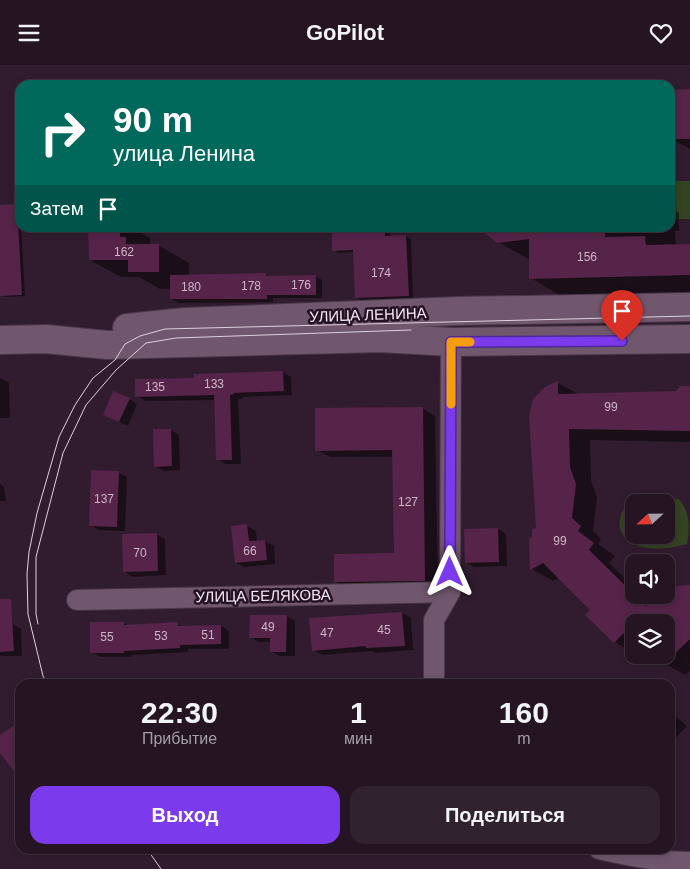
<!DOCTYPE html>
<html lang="ru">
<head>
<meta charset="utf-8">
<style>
  body { margin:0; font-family:Arial,sans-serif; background:#312230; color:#f1f3f6; height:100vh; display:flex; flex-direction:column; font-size:19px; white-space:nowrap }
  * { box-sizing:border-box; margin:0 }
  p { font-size:16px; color:#a39fa6 }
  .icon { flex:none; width:28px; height:28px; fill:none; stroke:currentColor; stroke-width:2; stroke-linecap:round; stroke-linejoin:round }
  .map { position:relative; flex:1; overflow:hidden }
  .drawer { position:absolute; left:15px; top:614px; width:660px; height:175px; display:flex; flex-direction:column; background:#251523; border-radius:15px; box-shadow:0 2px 8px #0003,0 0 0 1px #423441 }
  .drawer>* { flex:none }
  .hud { position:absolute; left:15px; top:15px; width:660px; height:152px; border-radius:15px; box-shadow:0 2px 8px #0003,0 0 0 1px #423441; background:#00695c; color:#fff; overflow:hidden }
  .needle { width:32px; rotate:248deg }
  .tools { position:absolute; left:625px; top:429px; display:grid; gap:10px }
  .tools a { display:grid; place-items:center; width:50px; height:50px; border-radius:10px; background:#251523; box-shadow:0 2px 8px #0003,0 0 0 1px #423441; font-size:25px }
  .pin { position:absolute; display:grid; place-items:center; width:42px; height:42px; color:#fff; margin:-51px -21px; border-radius:50% 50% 50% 0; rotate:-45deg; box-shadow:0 0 5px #0007 }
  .pin .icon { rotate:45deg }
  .me { position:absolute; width:55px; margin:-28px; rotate:0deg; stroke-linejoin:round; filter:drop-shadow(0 0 4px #0008) }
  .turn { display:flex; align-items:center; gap:18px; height:105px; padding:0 15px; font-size:22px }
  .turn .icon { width:65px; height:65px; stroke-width:2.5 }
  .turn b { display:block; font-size:35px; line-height:42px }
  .then { display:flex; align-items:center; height:48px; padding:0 15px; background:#0003; gap:10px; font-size:19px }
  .eta { display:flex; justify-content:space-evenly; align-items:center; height:85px; text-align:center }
  .eta b { font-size:30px; font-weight:800; line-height:35px }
  .action { display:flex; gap:10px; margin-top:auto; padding:10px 15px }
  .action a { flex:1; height:58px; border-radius:15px; background:#7c3aed; color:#fff; font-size:20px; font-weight:800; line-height:58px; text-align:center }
  .action a+a { background:#312230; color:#f1f3f6 }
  header { display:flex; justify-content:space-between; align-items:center; height:65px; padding:0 15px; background:#251523; font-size:22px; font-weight:800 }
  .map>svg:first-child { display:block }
  .green { fill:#344321; fill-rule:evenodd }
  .shadow { fill:#0007 }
  .building { fill:#552448 }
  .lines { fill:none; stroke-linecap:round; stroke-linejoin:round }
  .street-casing { stroke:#493747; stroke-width:22 }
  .secondary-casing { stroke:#493747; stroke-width:30 }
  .street { stroke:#70576d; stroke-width:20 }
  .secondary { stroke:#70576d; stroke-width:28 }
  .tram { stroke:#ded0dc; stroke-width:1 }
  .route-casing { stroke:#51269a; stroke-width:12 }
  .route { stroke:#7c3aed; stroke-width:9 }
  .slow { stroke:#f59e0b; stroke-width:9 }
  .labels { text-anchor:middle; stroke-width:5; stroke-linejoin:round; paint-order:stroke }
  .number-label { font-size:12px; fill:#cdb6c8 }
  .street-label { font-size:15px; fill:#f5e7f3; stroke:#261225 }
</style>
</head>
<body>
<header><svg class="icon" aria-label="menu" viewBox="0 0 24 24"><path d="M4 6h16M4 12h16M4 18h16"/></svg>GoPilot<svg class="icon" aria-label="heart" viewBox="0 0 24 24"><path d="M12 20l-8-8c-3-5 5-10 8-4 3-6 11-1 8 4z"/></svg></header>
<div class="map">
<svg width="690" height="804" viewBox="0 0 690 804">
  <rect width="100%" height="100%" fill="#311c2f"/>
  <g class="green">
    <path d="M 674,116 L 690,116 L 690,154 L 677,154 Z"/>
    <path d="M 640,432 L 679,434 C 690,447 690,463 687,479 C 670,484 646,487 630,477 C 611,464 620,437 640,432 ZM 634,438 L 666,438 L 666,470 L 634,470 Z"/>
  </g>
  <g class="shadow">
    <path d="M 670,26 L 690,26 L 690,84 L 670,73 Z"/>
    <path d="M 16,141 L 20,143 L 25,231 L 5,232 L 1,230 L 0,213 L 0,142 Z"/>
    <path d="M 670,143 L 679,148 L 679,166 L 675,166 L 676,181 L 690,180 L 690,228 L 561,231 L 531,213 L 530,195 L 498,177 L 480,162 L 670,162 Z"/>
    <path d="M 81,162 L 141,162 L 141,168 L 150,173 L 150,180 L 158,180 L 189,198 L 189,211 L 266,210 L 270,212 L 315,211 L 322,215 L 322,233 L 273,233 L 273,237 L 179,238 L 172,234 L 171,224 L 160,224 L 139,212 L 121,212 L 90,195 L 90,167 Z"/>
    <path d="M 333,162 L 389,162 L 390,172 L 406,171 L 411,174 L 413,233 L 361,235 L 356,232 L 354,187 L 338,188 L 334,185 Z"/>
    <path d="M 283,307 L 291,312 L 292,330 L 242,332 L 242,334 L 238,334 L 241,399 L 226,399 L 217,394 L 215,335 L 145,336 L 137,331 Z"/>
    <path d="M 0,313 L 9,318 L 10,353 L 0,353 Z"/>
    <path d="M 558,318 L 578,329 L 676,328 L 690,323 L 690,377 L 590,375 L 591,415 L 597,432 L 593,466 L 601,474 L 598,479 L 615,491 L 609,498 L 634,522 L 634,530 L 642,530 L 651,538 L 660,530 L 666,530 L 690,521 L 690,606 L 685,610 L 664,598 L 656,590 L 666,590 L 666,558 L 634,558 L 634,588 L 614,577 L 592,545 L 559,512 L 553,516 L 532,504 L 534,473 L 537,463 Z"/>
    <path d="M 129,334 L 137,339 L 128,361 L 104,350 Z"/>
    <path d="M 422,343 L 435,351 L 438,522 L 348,524 L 335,516 L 395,490 L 394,392 L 330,392 L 317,385 Z"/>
    <path d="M 171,365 L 179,370 L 180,405 L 164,406 L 155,401 Z"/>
    <path d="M 119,408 L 127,412 L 125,466 L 99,465 L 90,460 Z"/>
    <path d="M 0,419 L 4,422 L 6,436 L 0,436 Z"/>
    <path d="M 247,461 L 256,466 L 257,477 L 265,476 L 274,481 L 275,499 L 245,502 L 236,498 Z"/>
    <path d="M 498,464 L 506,469 L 507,501 L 474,502 L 466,497 Z"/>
    <path d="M 156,469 L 165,474 L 166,510 L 133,512 L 125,507 Z"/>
    <path d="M 402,548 L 411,553 L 413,585 L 376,588 L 372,586 L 322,590 L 313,585 L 311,554 Z"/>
    <path d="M 287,551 L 295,556 L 295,591 L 280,591 L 271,586 L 272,577 L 259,577 L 250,572 Z"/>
    <path d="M 124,558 L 129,561 L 178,559 L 183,562 L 221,561 L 229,566 L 229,584 L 188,584 L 188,587 L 132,590 L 132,592 L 100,592 L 92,587 Z"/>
    <path d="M 12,559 L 21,564 L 22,591 L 0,591 L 0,560 Z"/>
    <path d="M 670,646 L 687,661 L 670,679 Z"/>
  </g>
  <g class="building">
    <path d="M 690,24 L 690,74 L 671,74 L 670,25 Z"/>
    <path d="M 17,139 L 22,230 L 0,231 L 0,140 Z"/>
    <path d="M 88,162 L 120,162 L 120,172 L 126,172 L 126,179 L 159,179 L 159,207 L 128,207 L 128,195 L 89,195 Z"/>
    <path d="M 332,162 L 385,162 L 385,171 L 406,170 L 409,231 L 355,233 L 353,185 L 332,186 Z"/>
    <path d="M 478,162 L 605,162 L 605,172 L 645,171 L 646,180 L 690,179 L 690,210 L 529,214 L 529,174 L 497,178 Z"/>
    <path d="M 266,208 L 266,211 L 316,210 L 316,230 L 267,230 L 267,234 L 170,234 L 170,210 Z"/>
    <path d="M 283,306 L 284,326 L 234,328 L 234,329 L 230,330 L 232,395 L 216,395 L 214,330 L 135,332 L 135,314 L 194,313 L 194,309 Z"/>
    <path d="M 558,316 L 558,329 L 676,326 L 680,321 L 690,321 L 690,366 L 569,364 L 570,402 L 576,419 L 572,453 L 581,461 L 578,466 L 594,478 L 589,485 L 646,541 L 658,530 L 666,530 L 666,522 L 690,520 L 690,574 L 666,597 L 666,558 L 634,558 L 614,578 L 585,550 L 590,545 L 543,498 L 530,505 L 529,474 L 532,472 L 532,464 L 536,463 L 529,351 L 533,334 L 545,322 Z"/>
    <path d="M 113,326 L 130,333 L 119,357 L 103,350 Z"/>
    <path d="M 423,342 L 425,516 L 334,517 L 334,489 L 394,488 L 392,385 L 315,386 L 315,343 Z"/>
    <path d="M 153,364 L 171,364 L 172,401 L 154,402 Z"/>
    <path d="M 91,405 L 119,406 L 117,462 L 89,461 Z"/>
    <path d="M 247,459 L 249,476 L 265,475 L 267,495 L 235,498 L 231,461 Z"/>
    <path d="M 498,463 L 499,497 L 465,498 L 464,464 Z"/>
    <path d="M 157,468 L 158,506 L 123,507 L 122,469 Z"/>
    <path d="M 0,534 L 11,534 L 14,586 L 0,587 Z"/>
    <path d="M 402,547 L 405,581 L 366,583 L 366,581 L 312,586 L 309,553 Z"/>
    <path d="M 250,550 L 287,550 L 286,587 L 270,587 L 270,573 L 249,573 Z"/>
    <path d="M 90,557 L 124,557 L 124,560 L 178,557 L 178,561 L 221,560 L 221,579 L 180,580 L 180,583 L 124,586 L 124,588 L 90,588 Z"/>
    <path d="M 20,656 L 20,714 L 0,688 L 0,670 Z"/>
  </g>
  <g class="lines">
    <defs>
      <g id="street">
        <path d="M 77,535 L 450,527"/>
        <path d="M 434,619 L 434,555 L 450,527 L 451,277"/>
        <path d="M 599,784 C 629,791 660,797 690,797"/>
      </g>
      <g id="secondary">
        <path d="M 127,263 L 185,257 L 458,246 L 690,242"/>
        <path d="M 0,275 L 46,274 L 107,280 L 381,273 L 451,277 L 690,274"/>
      </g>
    </defs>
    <use href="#street" class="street-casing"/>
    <use href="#secondary" class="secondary-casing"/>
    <use href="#street" class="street"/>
    <use href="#secondary" class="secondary"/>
    <g class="tram">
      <path d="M 38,559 L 36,549 L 36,492 L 63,388 L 86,340 L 116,305 L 146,278 L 176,273 L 411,265"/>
      <path d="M 47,619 L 43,611 L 28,549 L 27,509 L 29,487 L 37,448 L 59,372 L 75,340 L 93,313 L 115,295 L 125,279 L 140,271 L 165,264 L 690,251"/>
      <path d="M 147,784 L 161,804"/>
    </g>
  </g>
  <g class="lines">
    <defs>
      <path id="route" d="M 450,507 L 451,277 L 622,276"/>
    </defs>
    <use href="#route" class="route-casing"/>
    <use href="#route" class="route"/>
    <path class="slow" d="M 451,339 L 451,277 L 470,277"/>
  </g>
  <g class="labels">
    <g class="number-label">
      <text x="124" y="191">162</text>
      <text x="587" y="196">156</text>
      <text x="381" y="212">174</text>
      <text x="301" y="224">176</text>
      <text x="251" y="225">178</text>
      <text x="191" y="226">180</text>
      <text x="214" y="323">133</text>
      <text x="155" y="326">135</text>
      <text x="611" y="346">99</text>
      <text x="104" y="438">137</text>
      <text x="408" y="441">127</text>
      <text x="560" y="480">99</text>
      <text x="250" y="490">66</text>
      <text x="140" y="492">70</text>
      <text x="268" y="566">49</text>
      <text x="384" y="569">45</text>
      <text x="327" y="572">47</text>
      <text x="208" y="574">51</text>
      <text x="161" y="575">53</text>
      <text x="107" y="576">55</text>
    </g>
    <g class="street-label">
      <text transform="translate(368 250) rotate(-2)" y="5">УЛИЦА ЛЕНИНА</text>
      <text transform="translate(263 531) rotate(-1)" y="5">УЛИЦА БЕЛЯКОВА</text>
    </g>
  </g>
</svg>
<div class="tools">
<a><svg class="needle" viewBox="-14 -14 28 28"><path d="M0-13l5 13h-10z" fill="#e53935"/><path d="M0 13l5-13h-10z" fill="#a39fa6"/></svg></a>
<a><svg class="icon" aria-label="sound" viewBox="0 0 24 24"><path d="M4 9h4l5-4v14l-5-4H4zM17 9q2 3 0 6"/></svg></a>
<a><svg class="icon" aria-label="layers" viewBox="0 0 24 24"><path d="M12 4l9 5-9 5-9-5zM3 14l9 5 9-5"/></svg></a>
</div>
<div class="pin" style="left:622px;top:276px;background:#d93025"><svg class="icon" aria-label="arrive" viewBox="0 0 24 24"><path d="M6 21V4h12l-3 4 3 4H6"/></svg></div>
<svg class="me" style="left:450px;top:507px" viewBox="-20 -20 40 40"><path d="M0-17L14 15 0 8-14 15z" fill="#7c3aed" stroke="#fff" stroke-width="4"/></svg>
<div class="hud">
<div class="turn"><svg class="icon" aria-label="right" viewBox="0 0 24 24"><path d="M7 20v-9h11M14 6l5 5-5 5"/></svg><div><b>90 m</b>улица Ленина</div></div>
<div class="then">Затем<svg class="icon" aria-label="arrive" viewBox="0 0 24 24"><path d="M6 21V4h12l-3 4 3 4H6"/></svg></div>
</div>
<section class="drawer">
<div class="eta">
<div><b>22:30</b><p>Прибытие</p></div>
<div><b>1</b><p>мин</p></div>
<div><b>160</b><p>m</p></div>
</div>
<div class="action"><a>Выход</a><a>Поделиться</a></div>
</section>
</div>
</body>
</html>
